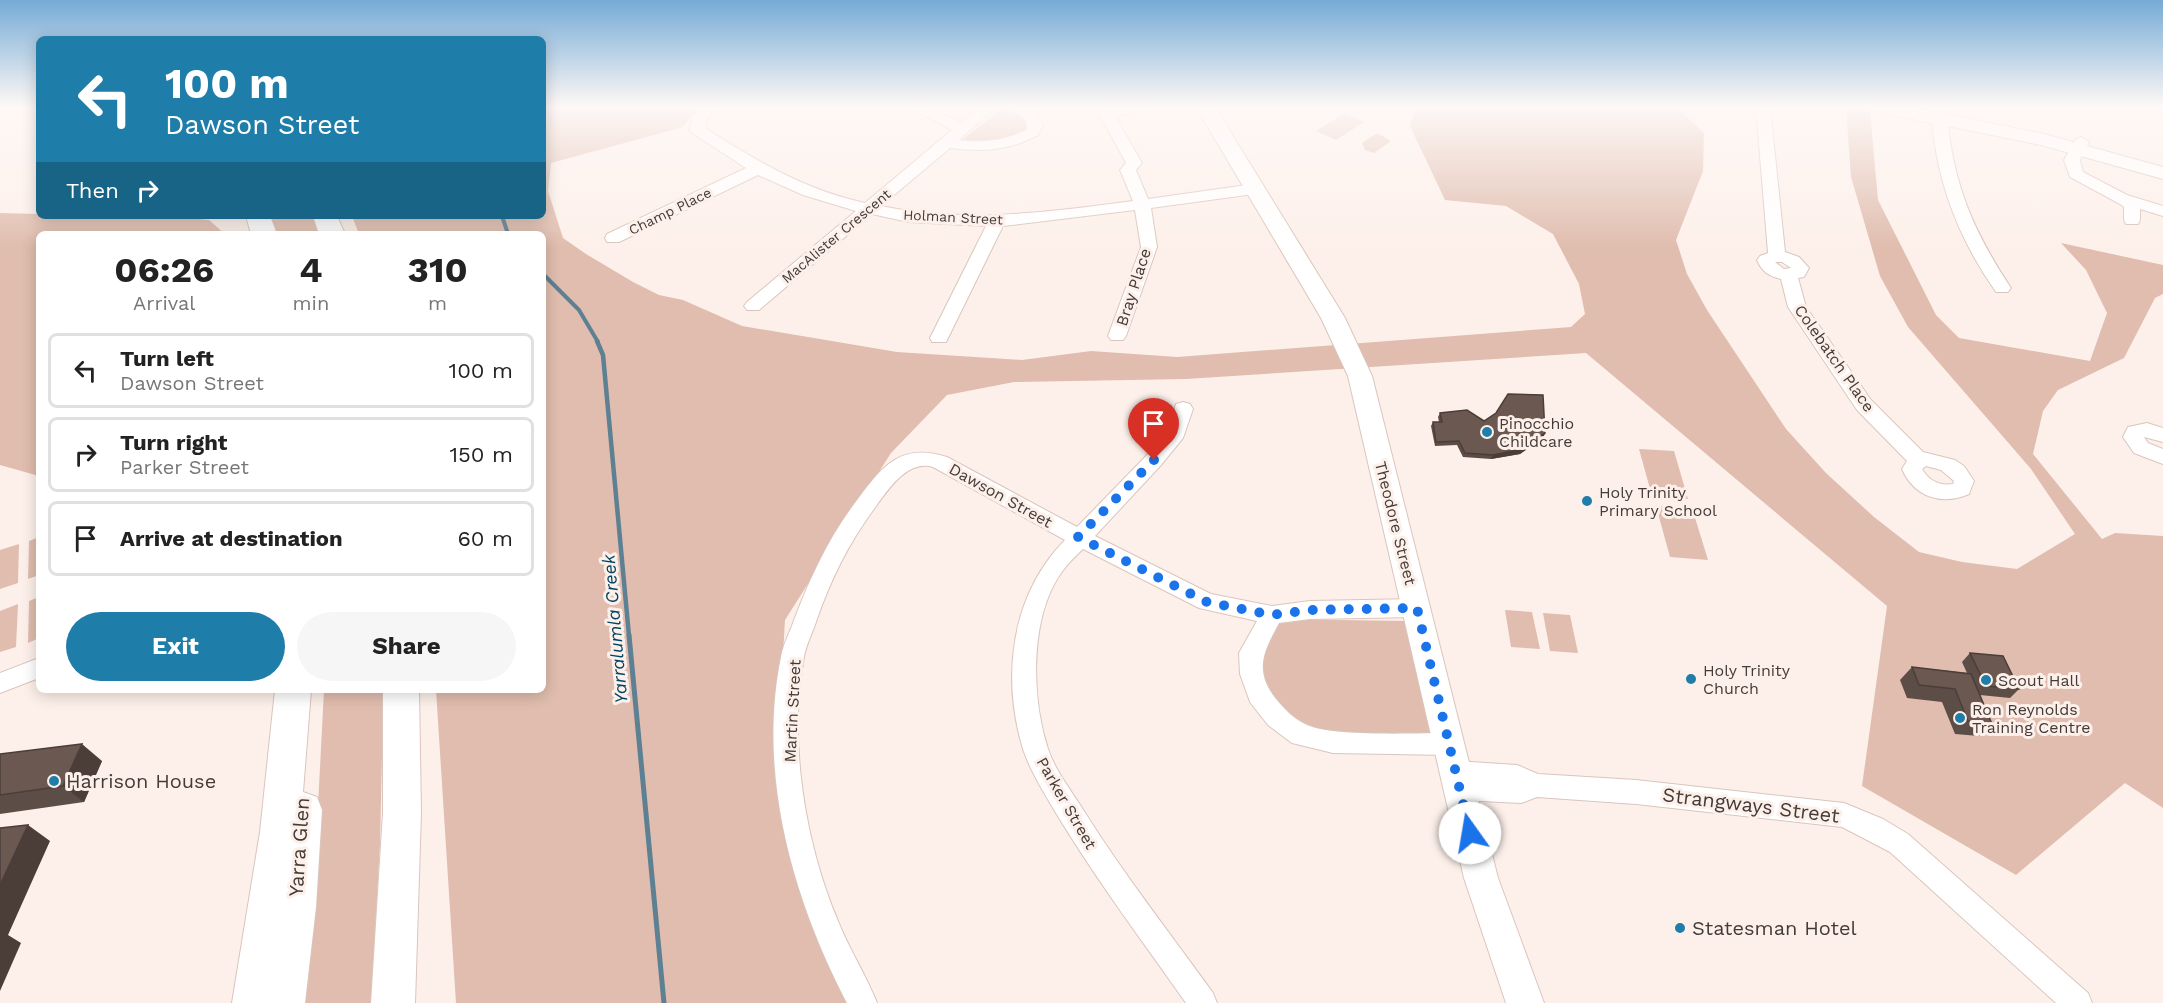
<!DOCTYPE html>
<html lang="en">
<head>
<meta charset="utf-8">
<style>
  body { margin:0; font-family:"Work Sans",sans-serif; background:#f6f6f6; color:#222; height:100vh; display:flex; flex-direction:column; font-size:22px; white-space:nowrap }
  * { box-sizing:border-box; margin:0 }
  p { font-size:20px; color:#767676 }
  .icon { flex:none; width:33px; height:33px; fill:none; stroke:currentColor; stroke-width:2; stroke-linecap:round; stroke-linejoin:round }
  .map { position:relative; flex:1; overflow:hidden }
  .side { position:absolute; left:36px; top:231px; width:510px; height:462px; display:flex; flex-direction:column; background:#fff; border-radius:9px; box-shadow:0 3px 15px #0003 }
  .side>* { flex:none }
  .banner { position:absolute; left:36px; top:36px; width:510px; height:183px; border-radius:9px; box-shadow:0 3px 15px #0003; background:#1e7da9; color:#fff; overflow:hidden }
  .pin { position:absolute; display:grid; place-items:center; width:51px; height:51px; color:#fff; margin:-62px -26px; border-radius:50% 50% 50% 0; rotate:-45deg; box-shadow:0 0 6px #0007 }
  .pin .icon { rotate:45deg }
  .me { position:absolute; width:66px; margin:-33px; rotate:347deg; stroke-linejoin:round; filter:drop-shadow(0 0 4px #0008) }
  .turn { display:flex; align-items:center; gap:21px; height:126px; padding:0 30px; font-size:27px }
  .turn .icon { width:78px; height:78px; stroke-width:2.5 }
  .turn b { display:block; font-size:42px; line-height:51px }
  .then { display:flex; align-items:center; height:57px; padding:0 30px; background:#0003; gap:12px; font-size:22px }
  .eta { display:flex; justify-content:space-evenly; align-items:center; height:102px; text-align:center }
  .eta b { font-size:36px; font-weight:700; line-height:42px }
  .button { display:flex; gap:12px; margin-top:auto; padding:12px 30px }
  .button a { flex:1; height:69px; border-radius:36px; background:#1e7da9; color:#fff; font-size:24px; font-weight:700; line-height:69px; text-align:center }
  .button a+a { background:#f6f6f6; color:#222 }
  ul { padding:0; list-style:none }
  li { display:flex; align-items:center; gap:18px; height:75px; margin:0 12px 9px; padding:0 18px; border:3px solid #e0e0e0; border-radius:9px }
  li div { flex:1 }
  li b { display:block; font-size:22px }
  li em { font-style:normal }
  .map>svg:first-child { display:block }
  .green { fill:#e0bdae }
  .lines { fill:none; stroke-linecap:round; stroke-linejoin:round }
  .stream-far2 { stroke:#5e8093; stroke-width:4 }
  .stream-far1 { stroke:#5e8093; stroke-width:4.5 }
  .stream { stroke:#5e8093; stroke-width:5 }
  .minor-casing { stroke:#dac5bc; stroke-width:2 }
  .major-casing { stroke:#dac5bc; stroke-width:2 }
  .highway-casing { stroke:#dac5bc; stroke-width:2 }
  .minor { fill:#fff; fill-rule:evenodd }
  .major { fill:#fff; fill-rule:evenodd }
  .highway { fill:#fff; fill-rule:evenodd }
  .wall { fill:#5c4d46 }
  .shaded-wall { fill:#4b3e39 }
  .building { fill:#6b5951; stroke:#4b3e39; stroke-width:1.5 }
  .route { stroke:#1a73e8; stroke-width:10; stroke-dasharray:0 18 }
  .poi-dot { fill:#1e7da9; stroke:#fdf0ea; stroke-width:2 }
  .labels { text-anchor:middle; stroke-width:6; stroke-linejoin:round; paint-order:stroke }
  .far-street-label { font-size:14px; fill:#433b37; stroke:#fdf0ea }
  .street-label { font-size:16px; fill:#433b37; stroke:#fdf0ea }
  .poi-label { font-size:16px; fill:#433b37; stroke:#fdf0ea; text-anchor:start }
  .water-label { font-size:18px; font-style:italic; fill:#004563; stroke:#fdf0ea }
  .near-poi-label { font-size:20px; fill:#433b37; stroke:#fdf0ea; text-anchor:start }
  .near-street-label { font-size:20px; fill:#433b37; stroke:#fdf0ea }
</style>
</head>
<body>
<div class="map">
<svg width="2163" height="1003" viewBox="0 0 2163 1003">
  <rect width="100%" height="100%" fill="#fdf0ea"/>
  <g class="green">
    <path d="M 543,107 L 699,107 L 683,127 L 551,163 L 548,191 L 563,238 L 586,254 L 633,282 L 659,295 L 683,300 L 742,326 L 897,352 L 1022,360 L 1091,351 L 1177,357 L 1571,327 L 1585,314 L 1579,284 L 1553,234 L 1506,206 L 1445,200 L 1410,126 L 1415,107 L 1676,107 L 1704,133 L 1703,171 L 1676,240 L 1687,274 L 1707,310 L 1786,429 L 1826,473 L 1874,517 L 1919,552 L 1962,562 L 2017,569 L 2075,534 L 2031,469 L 1908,327 L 1880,276 L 1851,177 L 1846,107 L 1870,111 L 1878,200 L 1936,315 L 1959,338 L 2090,361 L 2107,313 L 2086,270 L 2061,243 L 2163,265 L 2163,294 L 2155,298 L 2124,358 L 2058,390 L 2043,411 L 2033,454 L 2102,539 L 2115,533 L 2163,536 L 2163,808 L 2125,783 L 2016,875 L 1862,786 L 1887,606 L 1586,353 L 1186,379 L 1014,382 L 947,395 L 891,453 L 785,620 L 776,776 L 852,1003 L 456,1003 L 436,690 L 543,690 L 543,234 L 359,234 L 352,216 L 543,216 Z"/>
    <path d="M 1004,107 L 1021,117 L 1030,128 L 1015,139 L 966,143 L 962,140 Z"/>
    <path d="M 1345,113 L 1364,122 L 1336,140 L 1316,131 Z"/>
    <path d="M 1377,133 L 1391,141 L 1374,153 L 1365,150 L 1362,143 Z"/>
    <path d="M 0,213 L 39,214 L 39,216 L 168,216 L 209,220 L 225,234 L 39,234 L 39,476 L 0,465 Z"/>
    <path d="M 267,216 L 319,216 L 325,234 L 273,234 Z"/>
    <path d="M 1639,449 L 1674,451 L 1688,499 L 1652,496 Z"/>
    <path d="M 1656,506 L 1692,508 L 1708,560 L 1670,557 Z"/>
    <path d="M 39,537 L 39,575 L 28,579 L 29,541 Z"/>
    <path d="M 19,544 L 18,583 L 0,589 L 0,550 Z"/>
    <path d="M 39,597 L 39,638 L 28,643 L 29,601 Z"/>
    <path d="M 18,604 L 16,647 L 0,652 L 0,611 Z"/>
    <path d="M 1505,610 L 1532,612 L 1540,649 L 1511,647 Z"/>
    <path d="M 1543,613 L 1570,615 L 1578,653 L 1550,651 Z"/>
    <path d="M 1266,619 L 1408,621 L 1437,737 L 1332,735 L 1302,729 L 1265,693 L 1258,656 Z"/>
    <path d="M 324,690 L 391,690 L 383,711 L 380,844 L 371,1003 L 301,1003 L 315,864 Z"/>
  </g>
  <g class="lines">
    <g class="stream-far2">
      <path d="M 502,216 L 508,234"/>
      <path d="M 543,274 L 579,310 L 598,342"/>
    </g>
    <path class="stream-far1" d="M 597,341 L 603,355 L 629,636"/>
    <path class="stream" d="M 629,635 L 664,1003"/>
    <defs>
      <g id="minor">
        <path d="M 701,107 L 716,107 L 707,118 L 705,128 C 757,161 804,190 865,203 L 952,130 L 909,107 L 928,107 L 961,123 L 980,107 L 996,107 L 959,140 C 984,143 1003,141 1026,130 C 1030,118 1018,115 1012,107 C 1030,107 1034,107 1043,125 L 1038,135 C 1008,151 983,152 950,148 L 881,206 C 966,224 1048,212 1133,201 L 1120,170 L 1126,163 L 1099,113 L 1101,110 L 1113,107 L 1148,107 L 1146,110 L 1115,116 L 1142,163 L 1136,170 L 1148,199 L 1254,184 L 1262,189 L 1254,194 L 1151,208 L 1157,247 L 1126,336 L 1123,340 L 1111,340 L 1108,336 L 1141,247 L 1135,210 L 1003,226 L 948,338 L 946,342 L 932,342 L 930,338 L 986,226 L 908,222 L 872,214 L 759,310 L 747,310 L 744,306 L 747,302 L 856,211 L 803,195 L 758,175 L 619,242 L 607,242 L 605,238 L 607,234 L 746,168 L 692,133 L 689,130 L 693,117 Z"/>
        <path d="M 1756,107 L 1770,107 L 1785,252 L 1799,257 L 1809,268 L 1804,277 L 1798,278 L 1806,307 L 1871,400 L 1923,452 L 1955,460 L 1964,466 L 1974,481 L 1969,494 C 1942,506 1914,497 1902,469 L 1907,461 L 1857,410 L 1788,307 L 1781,279 C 1769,276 1762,272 1757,260 L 1760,256 L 1768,253 ZM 1775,262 L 1782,262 L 1791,268 L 1784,269 ZM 1926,466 L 1941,470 L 1954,481 L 1953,484 C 1940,486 1929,481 1922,469 Z"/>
        <path d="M 1934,107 L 1946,107 L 1947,110 C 1951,180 1973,231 2011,288 L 2008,292 L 1996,292 C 1963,245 1942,196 1934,139 C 1933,130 1931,116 1934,107 Z"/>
        <path d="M 2081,137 L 2089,142 L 2080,160 L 2083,172 L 2127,195 L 2163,206 L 2163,216 L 2140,209 L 2140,220 L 2138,224 L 2126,224 L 2124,220 L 2124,207 L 2120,204 L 2070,177 L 2064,160 L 2076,139 Z"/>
        <path d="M 1183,402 L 1190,404 L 1193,409 L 1183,438 L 1161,465 L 1095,536 L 1211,594 L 1272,606 L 1310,601 L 1417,599 L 1425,602 L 1428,608 L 1425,614 L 1417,617 L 1310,619 L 1279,623 C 1264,651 1253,670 1276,699 C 1284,709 1295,720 1307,725 C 1334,737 1416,733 1449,733 L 1458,736 L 1461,744 L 1458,752 L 1449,755 L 1333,753 L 1292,743 L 1268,725 L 1250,702 L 1240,674 L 1239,653 L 1257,621 L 1199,608 L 1083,549 C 1076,556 1069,562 1064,569 C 1029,614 1031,697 1048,749 C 1055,770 1070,789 1082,808 C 1122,872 1169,932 1213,993 L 1217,1003 L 1186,1003 C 1143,942 1098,882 1059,818 C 1046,796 1031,773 1023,749 C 1001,677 1011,595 1065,540 L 933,467 C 907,459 887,491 874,509 C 848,544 830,581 816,622 C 812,634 806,645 804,657 C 788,740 805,843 838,921 C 849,949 866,975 877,1003 L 847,1003 C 793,899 757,775 781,657 C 783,645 789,634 793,623 C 809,580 828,539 855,503 C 882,467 899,442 947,457 L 1077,527 L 1147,455 L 1167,431 L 1176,404 Z"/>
        <path d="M 2147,423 L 2163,428 L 2163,442 L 2144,437 L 2148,443 L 2163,449 L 2163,464 L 2134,453 L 2123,437 L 2128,427 Z"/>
        <path d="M 39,658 L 39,678 L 0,693 L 0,673 Z"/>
        <path d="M 1456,761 L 1517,765 L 1538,774 L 1636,780 L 1844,803 L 1883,819 L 1908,834 L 2088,993 L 2092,1003 L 2056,1003 L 1890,852 L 1842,827 L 1636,804 L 1537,797 L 1521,803 L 1460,800 L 1451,796 L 1447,788 L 1450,781 L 1447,780 L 1443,772 L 1447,764 Z"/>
      </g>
      <g id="major">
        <path d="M 1196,107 L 1215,107 L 1345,318 L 1372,376 L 1498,878 L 1544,1003 L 1506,1003 L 1464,878 L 1348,376 L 1321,318 Z"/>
        <path d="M 1874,107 L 1912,107 L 2044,134 L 2163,167 L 2163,179 L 2041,145 L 1883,113 L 1876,111 Z"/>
      </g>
      <g id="highway">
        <path d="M 246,216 L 270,216 L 277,234 L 251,234 Z"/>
        <path d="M 313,216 L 337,216 L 345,234 L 319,234 Z"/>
        <path d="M 275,690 L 311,690 L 303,792 L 317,797 L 322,810 L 316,907 L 305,1003 L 232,1003 L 260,832 Z"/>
        <path d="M 383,690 L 419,690 L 421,813 L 415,1003 L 371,1003 L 383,813 Z"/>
      </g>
    </defs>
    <use href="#minor" class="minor-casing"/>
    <use href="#major" class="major-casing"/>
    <use href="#highway" class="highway-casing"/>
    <use href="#minor" class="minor"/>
    <use href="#major" class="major"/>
    <use href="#highway" class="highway"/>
  </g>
  <g class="wall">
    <path d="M 1440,413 L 1484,421 L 1545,433 L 1543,438 L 1520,454 L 1491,459 L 1463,457 L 1457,445 L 1435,446 L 1431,426 L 1433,422 L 1439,422 L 1438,417 Z"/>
    <path d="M 1970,653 L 2019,689 L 2010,698 L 1980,695 L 1992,724 L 1979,736 L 1955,734 L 1942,702 L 1907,698 L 1900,680 L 1912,667 L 1967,673 L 1962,662 Z"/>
    <path d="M 0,754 L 102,761 L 84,802 L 0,814 Z"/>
  </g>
  <g class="shaded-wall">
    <path d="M 1545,433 L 1543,438 L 1520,454 L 1491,459 L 1493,455 Z"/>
    <path d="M 82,744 L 102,761 L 84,802 L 63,786 Z"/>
    <path d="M 28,825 L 50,841 L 8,935 L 21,943 L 0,991 L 0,885 Z"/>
  </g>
  <g class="building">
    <path d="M 1508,394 L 1543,395 L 1545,433 L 1522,449 L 1493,455 L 1465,453 L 1459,441 L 1436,442 L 1433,422 L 1442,422 L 1440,413 L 1467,410 L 1484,421 L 1496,413 Z"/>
    <path d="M 1970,653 L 2003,656 L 2019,689 L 1986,686 Z"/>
    <path d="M 1912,667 L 1971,674 L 1992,724 L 1968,721 L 1955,689 L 1919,685 Z"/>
    <path d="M 82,744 L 63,786 L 0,795 L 0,754 Z"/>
    <path d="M 28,825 L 0,885 L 0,828 Z"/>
  </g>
  <linearGradient id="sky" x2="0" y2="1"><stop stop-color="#75abd6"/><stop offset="0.43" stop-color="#fef8f6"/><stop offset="1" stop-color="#fef8f6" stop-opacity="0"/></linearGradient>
  <rect width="2163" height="248" fill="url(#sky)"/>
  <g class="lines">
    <path class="route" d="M 1154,460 L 1078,537 L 1207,602 L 1272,615 L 1310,610 L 1417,608 L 1470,833"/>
  </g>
  <g class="poi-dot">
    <circle cx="1487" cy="432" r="6"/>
    <circle cx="1587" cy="501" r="6"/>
    <circle cx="1691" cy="679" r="6"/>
    <circle cx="1986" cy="680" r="6"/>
    <circle cx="1960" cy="718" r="6"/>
    <circle cx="54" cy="781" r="6"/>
    <circle cx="1680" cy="928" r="6"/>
  </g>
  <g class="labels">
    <g class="far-street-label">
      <text transform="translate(670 211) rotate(-26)" y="5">Champ Place</text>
      <text transform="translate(953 217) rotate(3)" y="5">Holman Street</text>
      <text transform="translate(836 236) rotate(-40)" y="5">MacAlister Crescent</text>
    </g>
    <g class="street-label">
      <text transform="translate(1133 287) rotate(-72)" y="6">Bray Place</text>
      <text transform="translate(1835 358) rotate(55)" y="6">Colebatch Place</text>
      <text transform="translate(1001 495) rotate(29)" y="6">Dawson Street</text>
      <text transform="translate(1396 523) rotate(76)" y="6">Theodore Street</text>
      <text transform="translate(792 711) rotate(-87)" y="6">Martin Street</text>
      <text transform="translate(1067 803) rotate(60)" y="6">Parker Street</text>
    </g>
    <g class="poi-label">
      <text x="1499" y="429">Pinocchio<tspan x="1499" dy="18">Childcare</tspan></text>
      <text x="1599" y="498">Holy Trinity<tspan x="1599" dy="18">Primary School</tspan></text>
      <text x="1703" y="676">Holy Trinity<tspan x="1703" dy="18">Church</tspan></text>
      <text x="1998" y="686">Scout Hall</text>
      <text x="1972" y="715">Ron Reynolds<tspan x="1972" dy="18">Training Centre</tspan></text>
    </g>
    <g class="water-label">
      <text transform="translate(615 629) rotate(-95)" y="6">Yarralumla Creek</text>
    </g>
    <g class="near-poi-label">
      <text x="66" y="788">Harrison House</text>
      <text x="1692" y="935">Statesman Hotel</text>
    </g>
    <g class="near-street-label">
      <text transform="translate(1751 805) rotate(7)" y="7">Strangways Street</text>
      <text transform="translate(299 847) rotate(-86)" y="7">Yarra Glen</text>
    </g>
  </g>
</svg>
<div class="pin" style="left:1154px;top:460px;background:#d93025"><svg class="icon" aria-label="arrive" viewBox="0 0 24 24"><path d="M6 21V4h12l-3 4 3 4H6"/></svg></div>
<svg class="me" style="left:1470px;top:833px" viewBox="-20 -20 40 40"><circle r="19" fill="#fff"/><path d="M0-13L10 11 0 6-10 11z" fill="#1a73e8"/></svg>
<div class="banner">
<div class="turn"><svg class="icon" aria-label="left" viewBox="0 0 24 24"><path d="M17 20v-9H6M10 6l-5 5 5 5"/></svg><div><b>100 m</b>Dawson Street</div></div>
<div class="then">Then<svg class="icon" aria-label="right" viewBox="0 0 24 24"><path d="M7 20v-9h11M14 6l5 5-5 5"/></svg></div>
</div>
<section class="side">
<div class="eta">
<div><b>06:26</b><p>Arrival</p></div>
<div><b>4</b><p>min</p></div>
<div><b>310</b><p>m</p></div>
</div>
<ul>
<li><svg class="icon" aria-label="left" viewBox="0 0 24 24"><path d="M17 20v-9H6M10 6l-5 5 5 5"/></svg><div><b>Turn left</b><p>Dawson Street</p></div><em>100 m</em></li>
<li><svg class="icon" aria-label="right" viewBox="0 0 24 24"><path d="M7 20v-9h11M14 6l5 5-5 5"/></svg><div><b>Turn right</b><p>Parker Street</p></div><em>150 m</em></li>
<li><svg class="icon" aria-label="arrive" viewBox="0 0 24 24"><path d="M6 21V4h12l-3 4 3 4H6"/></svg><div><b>Arrive at destination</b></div><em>60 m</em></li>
</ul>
<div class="button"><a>Exit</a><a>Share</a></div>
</section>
</div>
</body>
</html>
